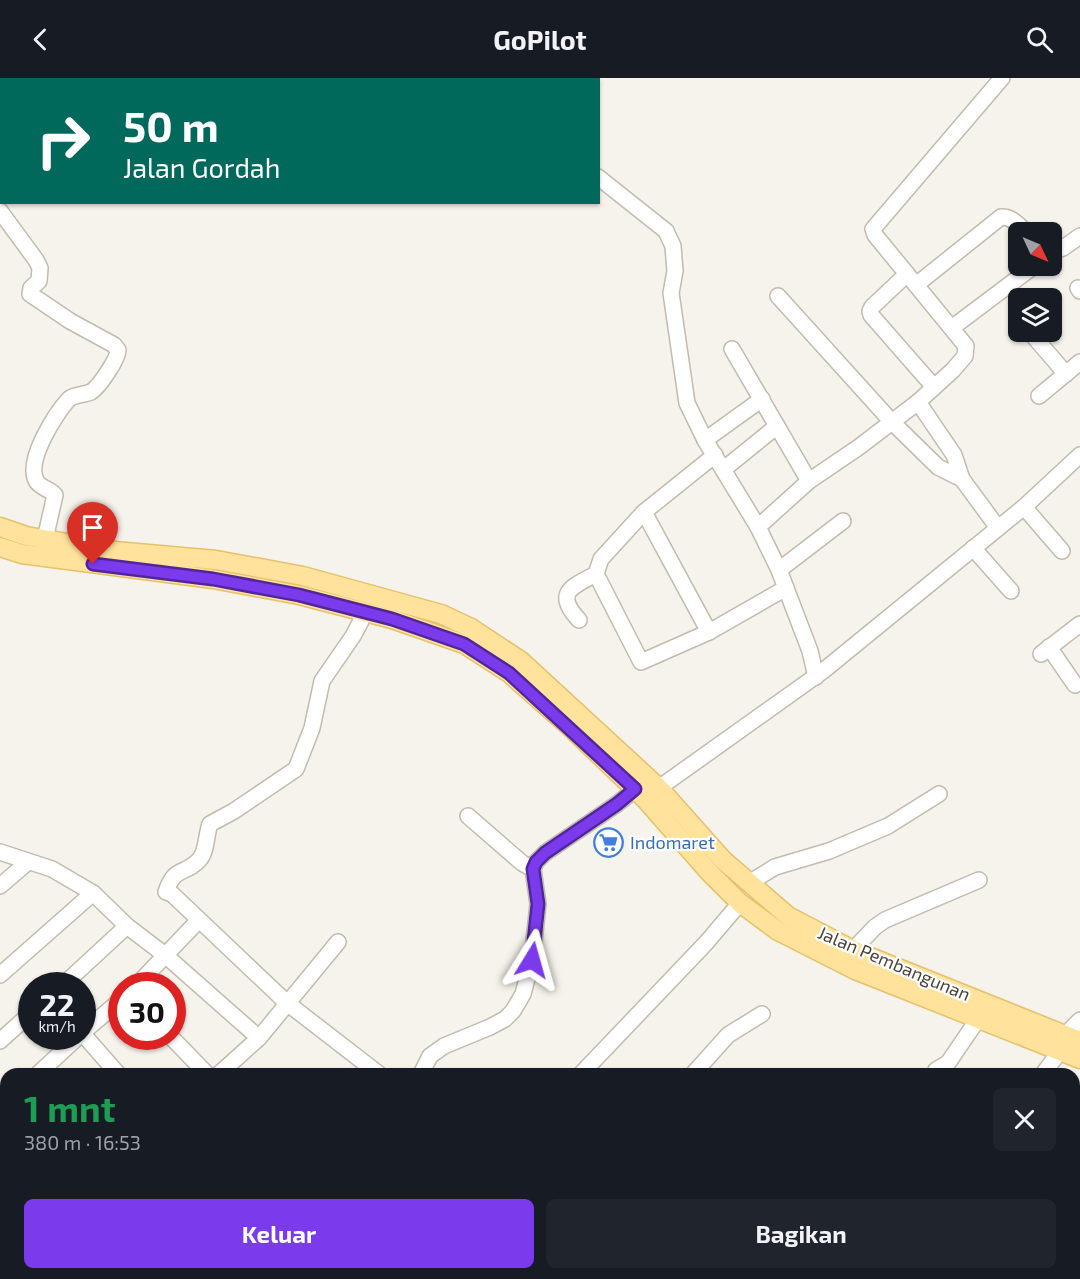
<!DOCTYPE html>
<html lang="id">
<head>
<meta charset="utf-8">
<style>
  body { margin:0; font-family:"Exo 2",sans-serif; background:#20242c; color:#f1f3f6; height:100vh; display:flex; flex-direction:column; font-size:22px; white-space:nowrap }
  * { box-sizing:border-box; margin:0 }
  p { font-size:20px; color:#9ea1a6 }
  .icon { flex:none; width:33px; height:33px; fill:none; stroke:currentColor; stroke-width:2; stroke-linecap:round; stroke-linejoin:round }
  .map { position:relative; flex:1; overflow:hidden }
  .side { position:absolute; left:0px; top:990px; width:1080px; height:212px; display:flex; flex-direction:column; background:#171b24; border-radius:18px 18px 0 0; box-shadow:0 2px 4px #0004 }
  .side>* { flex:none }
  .banner { position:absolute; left:0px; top:0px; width:600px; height:126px; box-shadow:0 2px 4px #0004; background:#00695c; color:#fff; overflow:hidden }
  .needle { width:39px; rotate:134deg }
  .controls { position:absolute; left:1008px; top:144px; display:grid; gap:12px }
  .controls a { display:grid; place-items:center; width:54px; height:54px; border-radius:9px; background:#171b24; box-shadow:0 2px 4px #0004; font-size:30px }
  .speed { position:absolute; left:18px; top:894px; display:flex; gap:12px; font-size:30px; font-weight:700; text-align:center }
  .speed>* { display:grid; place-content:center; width:78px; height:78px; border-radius:50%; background:#171b24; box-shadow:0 2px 4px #0004; line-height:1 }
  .speed small { font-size:15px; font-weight:400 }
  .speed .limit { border:9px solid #d22; background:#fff; color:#111 }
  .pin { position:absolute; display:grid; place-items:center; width:51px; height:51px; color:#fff; margin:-62px -26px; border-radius:50% 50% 50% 0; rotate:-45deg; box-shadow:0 0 6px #0007 }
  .pin .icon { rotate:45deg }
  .me { position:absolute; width:66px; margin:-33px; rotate:8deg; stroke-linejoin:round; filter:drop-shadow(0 0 4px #0008) }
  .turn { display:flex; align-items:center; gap:21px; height:126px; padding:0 24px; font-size:27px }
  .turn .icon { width:78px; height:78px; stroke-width:2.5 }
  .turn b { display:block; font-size:42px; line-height:51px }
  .round { display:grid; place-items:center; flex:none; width:63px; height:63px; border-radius:9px; background:#20242c }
  .summary { display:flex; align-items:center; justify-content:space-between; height:102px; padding:0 24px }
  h1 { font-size:36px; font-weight:700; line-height:45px; color:#1e9e55 }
  .button { display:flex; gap:12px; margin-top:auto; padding:12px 24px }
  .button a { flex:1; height:69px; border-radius:9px; background:#7c3aed; color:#fff; font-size:24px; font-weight:700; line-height:69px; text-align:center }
  .button a+a { background:#20242c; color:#f1f3f6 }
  header { display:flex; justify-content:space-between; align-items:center; height:78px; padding:0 24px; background:#171b24; font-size:27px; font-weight:700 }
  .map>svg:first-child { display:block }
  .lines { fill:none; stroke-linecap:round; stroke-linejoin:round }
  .minor-casing { stroke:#c2bbae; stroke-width:18 }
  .major-casing { stroke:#e6c16a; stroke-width:21 }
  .minor { stroke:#fff; stroke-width:15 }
  .major { stroke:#ffe39c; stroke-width:18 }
  .route-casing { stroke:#51269a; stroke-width:15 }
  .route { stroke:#7c3aed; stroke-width:10 }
  .labels { text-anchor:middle; stroke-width:4.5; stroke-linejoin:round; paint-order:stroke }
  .shop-label { font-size:18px; fill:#366cbe; stroke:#fff; text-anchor:start }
  .street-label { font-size:18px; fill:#4b4439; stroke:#fff }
</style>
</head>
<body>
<header><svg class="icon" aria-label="back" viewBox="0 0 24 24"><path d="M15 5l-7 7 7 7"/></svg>GoPilot<svg class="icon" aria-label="search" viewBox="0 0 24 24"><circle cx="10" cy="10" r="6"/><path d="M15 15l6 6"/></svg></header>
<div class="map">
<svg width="1080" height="1201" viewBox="0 0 1080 1201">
  <rect width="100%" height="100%" fill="#f6f3ec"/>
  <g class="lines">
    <defs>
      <g id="minor">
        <path d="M 175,2 L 176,0"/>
        <path d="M 562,2 L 563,0"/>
        <path d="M 598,99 L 666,153 L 673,168 L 675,193 L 671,215 L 687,325 L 705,362 L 758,449 L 779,492 L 810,573 L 816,599"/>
        <path d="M 0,133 L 36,182 L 40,190 L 39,203 L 31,210 L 30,216 L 70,243 L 114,267 L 118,272 C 118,281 99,309 91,314 C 84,317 75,316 69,321 C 56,335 24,384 37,404 C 41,410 50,411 55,417 L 45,461"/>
        <path d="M 1052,174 L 1063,170 L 1080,158"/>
        <path d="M 907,196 L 872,229 L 870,233 L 871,237 L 934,309"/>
        <path d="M 916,207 L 1001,139 C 1012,138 1019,148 1026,154"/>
        <path d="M 1078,210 L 1080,213"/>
        <path d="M 778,218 L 891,343 L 938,389 L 962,401"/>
        <path d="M 953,249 L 1034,188"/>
        <path d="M 1030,254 L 1066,296"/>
        <path d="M 732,271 L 809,403"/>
        <path d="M 1039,318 L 1080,284"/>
        <path d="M 918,324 L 954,377 L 962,401 L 998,450"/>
        <path d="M 705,362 L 762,321"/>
        <path d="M 724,391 L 777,348"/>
        <path d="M 1024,429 L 1062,473"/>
        <path d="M 758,449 L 809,403 L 859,369 L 918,324 L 953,292 L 965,278 L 966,268 L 875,157 L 873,151 L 1002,0"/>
        <path d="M 973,470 L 1011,513"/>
        <path d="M 779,492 L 843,443"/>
        <path d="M 596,496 L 641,584 L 709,554 L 786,510"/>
        <path d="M 360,533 L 361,543 L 353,558 L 322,603 L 312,650 L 296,691 L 234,733 L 210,746 C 206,756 207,774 199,782 C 184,798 175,787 166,814 L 172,816 L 287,925 L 379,996"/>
        <path d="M 579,542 C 554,515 571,509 596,496 L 601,481 L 644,434"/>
        <path d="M 709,554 L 644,434 L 715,377"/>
        <path d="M 1049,569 L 1075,607"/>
        <path d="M 1041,576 L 1080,546"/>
        <path d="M 649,717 L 823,593 L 1024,429 L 1080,377"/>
        <path d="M 468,738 L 522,785 L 533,791"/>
        <path d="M 0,774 L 52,791 L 93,815 L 127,848 L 165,877 L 259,960"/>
        <path d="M 749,805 L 775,789 L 829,773 L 888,748 L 939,716"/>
        <path d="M 0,808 L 28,784"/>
        <path d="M 853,872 L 875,849 L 885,842 L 979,802"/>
        <path d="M 0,897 L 93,815"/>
        <path d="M 62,908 L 127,848"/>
        <path d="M 136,908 L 199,842"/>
        <path d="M 82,955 L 118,996"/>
        <path d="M 82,955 L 122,921"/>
        <path d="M 1065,957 L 1080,942"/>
        <path d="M 170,958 L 207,996"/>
        <path d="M 0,963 L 32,934"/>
        <path d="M 936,992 L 948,985 L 978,941"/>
        <path d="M 38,996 L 79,958"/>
        <path d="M 219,996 L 259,960 L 338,864"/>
        <path d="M 421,996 L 430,978 L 444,968 L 490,949 L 505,941 L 513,933 L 523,916 L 532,882 L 538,826 L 533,791 L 536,784 L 545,775 L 617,726 L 642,706"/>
        <path d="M 581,996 L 706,865 L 740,825"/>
        <path d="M 693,996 L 728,957 L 762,936"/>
        <path d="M 1043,996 L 1060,973"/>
        <path d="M 0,1026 L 6,1022"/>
        <path d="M 0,1041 L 6,1048"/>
        <path d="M 1074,1077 L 1080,1070"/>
        <path d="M 1074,1107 L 1080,1111"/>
        <path d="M 0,1152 L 6,1158"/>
        <path d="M 1074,1194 L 1080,1199"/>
        <path d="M 0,1195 L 6,1189"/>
        <path d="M 48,1196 L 51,1201"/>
        <path d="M 818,1196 L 825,1201"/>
        <path d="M 858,1198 L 866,1201"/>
        <path d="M 422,1201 L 424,1196"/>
        <path d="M 710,1201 L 717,1196"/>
        <path d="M 982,1201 L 985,1196"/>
      </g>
      <g id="major">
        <path d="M 0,449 L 26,458 L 115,473 L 216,482 L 303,498 L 441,536 L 471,550 L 521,583 L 659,710 L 723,782 L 788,838 L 853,872 L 1080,963"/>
        <path d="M 0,469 L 22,476 L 213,501 L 299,517 L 392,541 L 464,566 L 509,595 L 570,649 L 646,722 L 710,795 L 740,825 L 778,853 L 855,892 L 1080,981"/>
      </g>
    </defs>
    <use href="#minor" class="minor-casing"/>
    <use href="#major" class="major-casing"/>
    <use href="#minor" class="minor"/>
    <use href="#major" class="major"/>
  </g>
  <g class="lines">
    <defs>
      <path id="route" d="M 93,486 L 213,501 L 299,517 L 392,541 L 464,566 L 509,595 L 635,711 L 617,726 L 545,775 L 536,784 L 533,791 L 538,826 L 532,882"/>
    </defs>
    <use href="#route" class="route-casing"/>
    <use href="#route" class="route"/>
  </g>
  <defs>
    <symbol id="supermarket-ring" viewBox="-11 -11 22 22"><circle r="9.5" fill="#fff" stroke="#3f7fe0" stroke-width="1.5"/><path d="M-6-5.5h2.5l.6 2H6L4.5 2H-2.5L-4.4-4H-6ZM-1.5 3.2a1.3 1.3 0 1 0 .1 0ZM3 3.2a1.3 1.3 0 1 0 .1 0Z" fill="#3f7fe0"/></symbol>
  </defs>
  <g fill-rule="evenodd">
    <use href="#supermarket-ring" x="592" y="748" width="33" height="33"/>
  </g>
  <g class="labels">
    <g class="shop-label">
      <text x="630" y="771">Indomaret</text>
    </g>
    <g class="street-label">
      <text transform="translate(894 886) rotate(23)" y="6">Jalan Pembangunan</text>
    </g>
  </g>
</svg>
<div class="controls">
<a><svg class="needle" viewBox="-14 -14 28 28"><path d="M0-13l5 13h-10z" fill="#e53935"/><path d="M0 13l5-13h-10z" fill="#9ea1a6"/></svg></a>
<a><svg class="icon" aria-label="layers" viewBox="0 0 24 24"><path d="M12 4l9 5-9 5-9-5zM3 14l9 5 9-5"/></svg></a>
</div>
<div class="speed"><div>22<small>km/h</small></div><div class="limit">30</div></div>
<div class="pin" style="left:93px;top:486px;background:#d93025"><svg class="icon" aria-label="arrive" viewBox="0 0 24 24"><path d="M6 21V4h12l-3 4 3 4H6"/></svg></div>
<svg class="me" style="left:532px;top:882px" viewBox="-20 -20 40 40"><path d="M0-17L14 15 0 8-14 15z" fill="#7c3aed" stroke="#fff" stroke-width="4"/></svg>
<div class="banner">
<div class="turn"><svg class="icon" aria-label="right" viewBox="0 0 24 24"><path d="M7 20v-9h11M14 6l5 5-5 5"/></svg><div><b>50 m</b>Jalan Gordah</div></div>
</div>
<section class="side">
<div class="summary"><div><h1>1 mnt</h1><p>380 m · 16:53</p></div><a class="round"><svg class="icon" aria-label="close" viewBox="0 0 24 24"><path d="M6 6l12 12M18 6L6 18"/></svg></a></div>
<div class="button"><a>Keluar</a><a>Bagikan</a></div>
</section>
</div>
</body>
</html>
